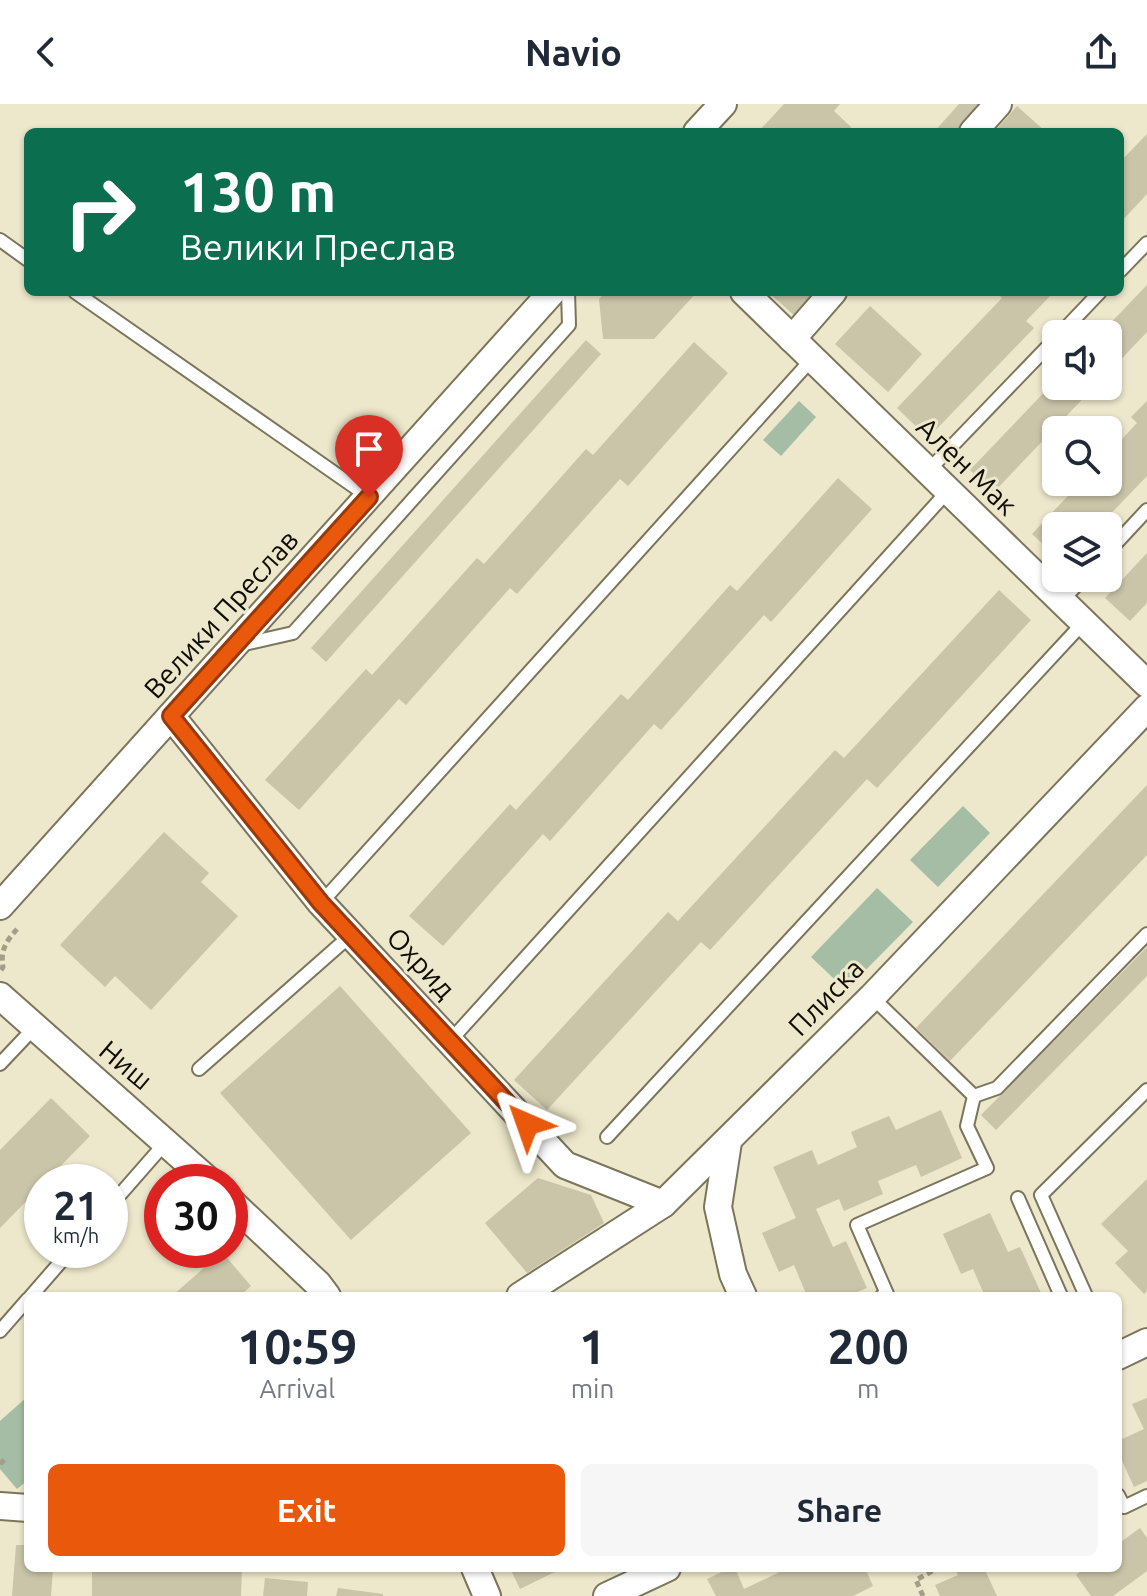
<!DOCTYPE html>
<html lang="en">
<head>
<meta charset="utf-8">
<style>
  body { margin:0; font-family:Ubuntu,sans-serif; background:#f6f6f7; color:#1f2937; height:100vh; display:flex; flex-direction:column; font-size:30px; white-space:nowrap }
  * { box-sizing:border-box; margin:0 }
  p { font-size:26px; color:#747a83 }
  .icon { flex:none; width:44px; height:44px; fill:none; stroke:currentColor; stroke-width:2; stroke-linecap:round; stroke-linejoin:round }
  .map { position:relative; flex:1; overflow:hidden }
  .drawer { position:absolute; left:24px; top:1188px; width:1098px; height:280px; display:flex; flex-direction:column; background:#fff; border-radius:12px; box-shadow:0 2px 6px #0004 }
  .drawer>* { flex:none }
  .banner { position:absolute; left:24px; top:24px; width:1100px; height:168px; border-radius:12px; box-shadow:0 2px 6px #0004; background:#0b6e4f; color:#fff; overflow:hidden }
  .controls { position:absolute; left:1042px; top:216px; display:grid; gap:16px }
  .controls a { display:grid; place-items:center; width:80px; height:80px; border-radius:12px; background:#fff; box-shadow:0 2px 6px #0004; font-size:40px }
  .speed { position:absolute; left:24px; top:1060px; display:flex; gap:16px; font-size:40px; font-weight:700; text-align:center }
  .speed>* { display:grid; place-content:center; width:104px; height:104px; border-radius:50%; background:#fff; box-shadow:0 2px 6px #0004; line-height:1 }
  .speed small { font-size:20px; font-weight:400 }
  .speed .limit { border:12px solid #d22; background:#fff; color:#111 }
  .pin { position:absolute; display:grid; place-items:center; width:68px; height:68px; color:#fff; margin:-82px -34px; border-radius:50% 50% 50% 0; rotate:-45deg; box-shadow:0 0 8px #0007 }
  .pin .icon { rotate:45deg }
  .me { position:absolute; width:88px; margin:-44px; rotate:317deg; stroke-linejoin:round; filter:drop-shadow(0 0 6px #0008) }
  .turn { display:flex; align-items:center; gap:28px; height:168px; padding:0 24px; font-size:36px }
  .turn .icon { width:104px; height:104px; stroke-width:2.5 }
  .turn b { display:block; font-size:56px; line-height:68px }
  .eta { display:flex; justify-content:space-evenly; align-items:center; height:136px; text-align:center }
  .eta b { font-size:48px; font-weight:700; line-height:56px }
  .action { display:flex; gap:16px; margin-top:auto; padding:16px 24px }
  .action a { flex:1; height:92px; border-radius:12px; background:#ea580c; color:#fff; font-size:32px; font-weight:700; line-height:92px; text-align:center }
  .action a+a { background:#f6f6f7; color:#1f2937 }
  header { display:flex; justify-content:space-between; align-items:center; height:104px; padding:0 24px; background:#fff; font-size:36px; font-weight:700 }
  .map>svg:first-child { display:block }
  .green { fill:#a4bda4 }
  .building { fill:#cac4a9 }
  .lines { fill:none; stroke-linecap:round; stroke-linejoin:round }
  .lane-casing { stroke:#7a755b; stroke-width:16 }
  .street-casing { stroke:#7a755b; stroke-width:30 }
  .path { stroke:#a29e88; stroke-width:5; stroke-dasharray:6 4; stroke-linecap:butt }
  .lane { stroke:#fff; stroke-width:12 }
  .street { stroke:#fff; stroke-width:26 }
  .route-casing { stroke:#983908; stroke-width:20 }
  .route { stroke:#ea580c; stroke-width:14 }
  .labels { text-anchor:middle; stroke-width:6; stroke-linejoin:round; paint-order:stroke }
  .street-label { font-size:28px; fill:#0e0c04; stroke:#ede7cb }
</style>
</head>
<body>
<header><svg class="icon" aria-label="back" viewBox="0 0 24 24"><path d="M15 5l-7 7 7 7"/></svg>Navio<svg class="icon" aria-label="share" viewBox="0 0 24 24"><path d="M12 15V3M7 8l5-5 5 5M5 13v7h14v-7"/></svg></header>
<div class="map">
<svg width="1147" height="1492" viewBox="0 0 1147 1492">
  <rect width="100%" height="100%" fill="#ede7cb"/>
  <g class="green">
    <path d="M 799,297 L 816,313 L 781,352 L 763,336 Z"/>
    <path d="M 963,702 L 990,729 L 938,783 L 910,756 Z"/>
    <path d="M 877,784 L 913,818 L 846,886 L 811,853 Z"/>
    <path d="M 27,1293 L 28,1376 L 17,1385 L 0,1365 L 0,1317 Z"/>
  </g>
  <g class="building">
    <path d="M 784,0 L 840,0 L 834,7 L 851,23 L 847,28 L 758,28 Z"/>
    <path d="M 959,0 L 994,0 L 969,28 L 934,28 Z"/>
    <path d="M 1017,2 L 1046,28 L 994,28 Z"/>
    <path d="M 1147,30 L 1147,90 L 1120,119 L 1120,58 Z"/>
    <path d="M 1147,181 L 1147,228 L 1108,269 L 1108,230 L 1100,230 Z"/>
    <path d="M 606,188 L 697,188 L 654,235 L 603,235 L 599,195 Z"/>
    <path d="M 768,188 L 819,188 L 796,213 Z"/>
    <path d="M 996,188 L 1054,188 L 1026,217 L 1034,224 L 928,334 L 897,304 L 1002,194 Z"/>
    <path d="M 870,202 L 922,250 L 888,288 L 835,240 Z"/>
    <path d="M 586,236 L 601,250 L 326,558 L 311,544 Z"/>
    <path d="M 694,238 L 728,269 L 628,382 L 620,375 L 517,490 L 510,484 L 406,601 L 399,595 L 299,706 L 265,676 L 366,565 L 372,571 L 477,454 L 484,460 L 586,345 L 593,351 Z"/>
    <path d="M 1056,276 L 1056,282 L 1095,282 L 993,389 L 970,366 Z"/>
    <path d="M 1147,297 L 1147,372 L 1099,422 L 1056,422 L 1056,452 L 1032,430 L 1081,378 L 1108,378 L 1108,350 L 1137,319 L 1131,313 Z"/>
    <path d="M 838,374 L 872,405 L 771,518 L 764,511 L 661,626 L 654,620 L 550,737 L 543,730 L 443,842 L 409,812 L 510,700 L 516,706 L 621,590 L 628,596 L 730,481 L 737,487 Z"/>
    <path d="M 1147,449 L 1147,499 L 1130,517 L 1105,494 Z"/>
    <path d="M 999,486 L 1031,516 L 877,684 L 867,675 L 710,846 L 701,838 L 547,1006 L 514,976 L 668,808 L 678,817 L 835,646 L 844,654 Z"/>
    <path d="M 1147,681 L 1147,751 L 950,957 L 916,924 Z"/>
    <path d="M 164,728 L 209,769 L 201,778 L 238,812 L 151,906 L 115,872 L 105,883 L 60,841 Z"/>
    <path d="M 1147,843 L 1147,872 L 996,1026 L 981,1011 Z"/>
    <path d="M 340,882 L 471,1029 L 351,1136 L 220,989 Z"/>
    <path d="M 51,994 L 90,1032 L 0,1124 L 0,1046 Z"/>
    <path d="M 941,1006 L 962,1054 L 921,1073 L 916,1061 L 878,1077 L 883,1090 L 844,1107 L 839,1095 L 816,1105 L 833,1143 L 846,1137 L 867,1184 L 848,1192 L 807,1192 L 794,1161 L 779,1168 L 762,1129 L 796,1114 L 773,1063 L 812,1046 L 818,1061 L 857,1043 L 851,1028 L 889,1012 L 896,1026 Z"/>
    <path d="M 538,1074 L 591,1091 L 604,1119 L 527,1169 L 485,1119 Z"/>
    <path d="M 1147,1075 L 1147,1187 L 1144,1190 L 1115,1159 L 1128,1147 L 1101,1120 Z"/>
    <path d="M 990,1109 L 1008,1148 L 1020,1143 L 1042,1191 L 985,1192 L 973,1165 L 961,1170 L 943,1130 Z"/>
    <path d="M 222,1148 L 251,1182 L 240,1192 L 172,1192 Z"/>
    <path d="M 1147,1294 L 1147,1377 L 1134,1383 L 1118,1348 L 1118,1337 L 1144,1325 L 1132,1300 Z"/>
    <path d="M 1140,1424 L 1147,1434 L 1147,1467 L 1113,1492 L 1091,1492 L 1076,1471 L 1085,1464 L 1118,1464 L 1118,1440 Z"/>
    <path d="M 16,1441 L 28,1441 L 28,1464 L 53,1464 L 51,1492 L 12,1492 Z"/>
    <path d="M 92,1464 L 242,1464 L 241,1492 L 92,1492 Z"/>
    <path d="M 510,1464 L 563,1464 L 520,1485 Z"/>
    <path d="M 730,1464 L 735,1464 L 744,1485 L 788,1464 L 865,1464 L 873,1482 L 853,1492 L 716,1492 L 707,1475 Z"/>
    <path d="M 954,1464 L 991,1464 L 985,1466 L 997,1492 L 940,1492 L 935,1481 L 958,1471 Z"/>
    <path d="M 265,1474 L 308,1478 L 307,1492 L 263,1492 Z"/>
    <path d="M 338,1484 L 383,1490 L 383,1492 L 336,1492 Z"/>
  </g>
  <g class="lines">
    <defs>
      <g id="lane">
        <path d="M 0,136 L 28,156"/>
        <path d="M 1120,167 L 1147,139"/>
        <path d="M 75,188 L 369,393"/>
        <path d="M 1060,230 L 1100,188"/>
        <path d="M 927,368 L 1056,234"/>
        <path d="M 1108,448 L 1147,406"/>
        <path d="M 1061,498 L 1083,474"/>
        <path d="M 240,541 L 293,529 L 569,221 L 568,188"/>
        <path d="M 321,799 L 812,255"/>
        <path d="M 872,893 L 974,992 L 967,1022 L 987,1064 L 857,1121 L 887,1190 L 882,1192"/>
        <path d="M 450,937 L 947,388"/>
        <path d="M 0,960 L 34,924"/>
        <path d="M 199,965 L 351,831"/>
        <path d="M 974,992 L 997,984 L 1147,830"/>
        <path d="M 607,1033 L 1083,519"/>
        <path d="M 1018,1094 L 1061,1192"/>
        <path d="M 110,1102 L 166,1038"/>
        <path d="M 31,1192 L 71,1146"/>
        <path d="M 1086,1192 L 1041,1091 L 1147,986"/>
        <path d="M 0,1227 L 28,1195"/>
        <path d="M 1118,1391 L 1124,1403 L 1147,1392"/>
      </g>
      <g id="street">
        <path d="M 697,28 L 723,0"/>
        <path d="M 973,28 L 998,0"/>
        <path d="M 744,188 L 1147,580"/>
        <path d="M 792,235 L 833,188"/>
        <path d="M 171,612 L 321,799 L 565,1061 L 663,1100"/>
        <path d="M 0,802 L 552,188"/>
        <path d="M 0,892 L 210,1078"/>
        <path d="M 728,1038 L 718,1103 L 733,1170 L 743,1192"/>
        <path d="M 230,1097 L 318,1180 L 327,1192"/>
        <path d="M 520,1192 L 663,1100 L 872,893 L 1147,604"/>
        <path d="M 1118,1252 L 1147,1238"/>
        <path d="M 0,1402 L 28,1404"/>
        <path d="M 475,1464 L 487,1492"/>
        <path d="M 607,1492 L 667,1464"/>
      </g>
    </defs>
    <use href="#lane" class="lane-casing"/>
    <use href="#street" class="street-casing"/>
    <g class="path">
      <path d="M 1,866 L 3,863 C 0,845 7,836 19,823"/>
      <path d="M 0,1360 L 5,1355"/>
      <path d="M 923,1492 L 916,1476 L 938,1464"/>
    </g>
    <use href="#lane" class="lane"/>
    <use href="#street" class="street"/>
  </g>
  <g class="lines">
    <defs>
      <path id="route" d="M 369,393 L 171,612 L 321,799 L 527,1020"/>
    </defs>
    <use href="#route" class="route-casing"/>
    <use href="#route" class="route"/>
  </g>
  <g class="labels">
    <g class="street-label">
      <text transform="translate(967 362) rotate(44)" y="10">Ален Мак</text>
      <text transform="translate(221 510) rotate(-48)" y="10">Велики Преслав</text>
      <text transform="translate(421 859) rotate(47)" y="10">Охрид</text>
      <text transform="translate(826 893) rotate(-46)" y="10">Плиска</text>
      <text transform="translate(126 961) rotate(40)" y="10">Ниш</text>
    </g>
  </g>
</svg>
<div class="controls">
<a><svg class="icon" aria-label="sound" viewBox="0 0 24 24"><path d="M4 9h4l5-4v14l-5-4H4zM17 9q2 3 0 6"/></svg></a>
<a><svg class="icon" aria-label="search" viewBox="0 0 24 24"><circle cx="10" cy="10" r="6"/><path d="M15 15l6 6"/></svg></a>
<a><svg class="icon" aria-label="layers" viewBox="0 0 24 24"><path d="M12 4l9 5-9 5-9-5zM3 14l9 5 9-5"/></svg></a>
</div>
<div class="speed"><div>21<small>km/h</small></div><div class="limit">30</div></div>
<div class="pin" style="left:369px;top:393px;background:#d93025"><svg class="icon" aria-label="arrive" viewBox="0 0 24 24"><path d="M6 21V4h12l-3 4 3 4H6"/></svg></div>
<svg class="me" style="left:527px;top:1020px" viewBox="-20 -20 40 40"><path d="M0-17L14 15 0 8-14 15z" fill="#ea580c" stroke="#fff" stroke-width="4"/></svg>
<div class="banner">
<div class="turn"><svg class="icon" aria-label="right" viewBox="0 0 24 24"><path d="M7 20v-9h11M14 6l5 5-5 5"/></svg><div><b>130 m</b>Велики Преслав</div></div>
</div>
<section class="drawer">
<div class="eta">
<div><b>10:59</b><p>Arrival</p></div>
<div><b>1</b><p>min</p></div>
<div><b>200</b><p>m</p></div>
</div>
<div class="action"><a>Exit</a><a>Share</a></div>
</section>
</div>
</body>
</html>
